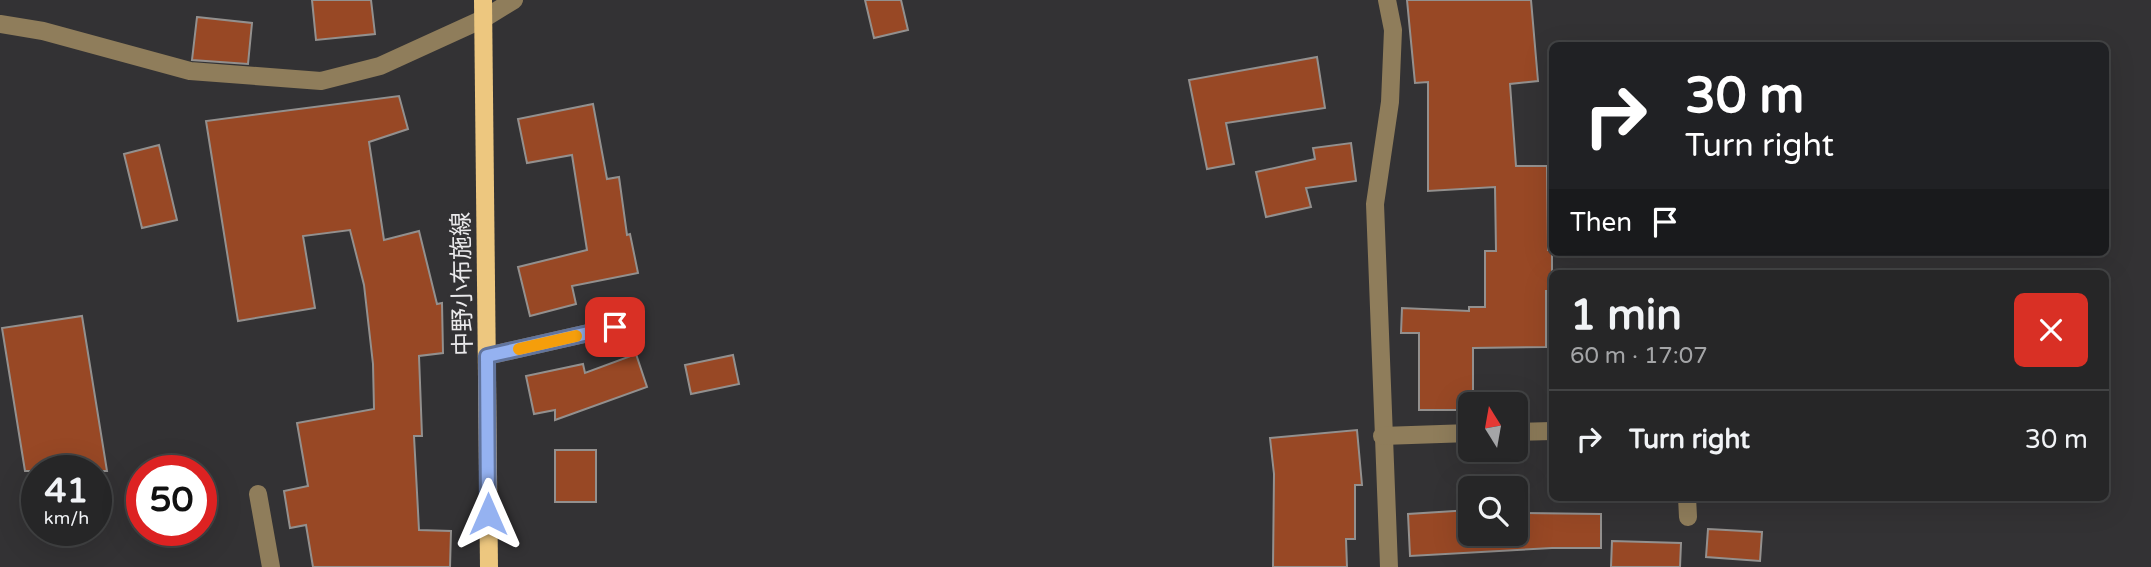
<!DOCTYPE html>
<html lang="en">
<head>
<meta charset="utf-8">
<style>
  body { margin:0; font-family:"Varela Round","Noto Sans JP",sans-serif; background:#323233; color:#f1f3f6; height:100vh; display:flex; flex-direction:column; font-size:26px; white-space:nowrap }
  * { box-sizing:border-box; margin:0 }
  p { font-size:23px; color:#a4a5a7 }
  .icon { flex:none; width:38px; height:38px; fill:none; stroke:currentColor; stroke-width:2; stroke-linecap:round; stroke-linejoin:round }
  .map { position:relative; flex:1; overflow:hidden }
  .panel { position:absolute; left:1549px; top:270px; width:560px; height:231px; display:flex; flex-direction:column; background:#262627; border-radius:10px; box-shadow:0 7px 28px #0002,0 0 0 2px #424344 }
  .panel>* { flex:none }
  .hud { position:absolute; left:1549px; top:42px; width:560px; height:214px; border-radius:10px; box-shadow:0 7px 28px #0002,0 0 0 2px #424344; background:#202124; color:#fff; overflow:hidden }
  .needle { width:46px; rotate:349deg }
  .fabs { position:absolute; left:1458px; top:392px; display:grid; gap:14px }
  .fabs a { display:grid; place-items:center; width:70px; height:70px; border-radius:10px; background:#262627; box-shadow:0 7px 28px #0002,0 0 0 2px #424344; font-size:35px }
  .speed { position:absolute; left:21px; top:455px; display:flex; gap:14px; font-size:35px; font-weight:700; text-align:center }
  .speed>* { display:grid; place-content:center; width:91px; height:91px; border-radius:50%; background:#262627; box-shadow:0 7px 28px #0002,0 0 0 2px #424344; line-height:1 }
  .speed small { font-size:18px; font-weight:400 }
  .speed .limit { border:10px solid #d22; background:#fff; color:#111 }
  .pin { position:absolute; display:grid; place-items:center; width:60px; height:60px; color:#fff; margin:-30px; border-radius:14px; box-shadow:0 4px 10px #0006 }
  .me { position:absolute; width:77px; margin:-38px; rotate:0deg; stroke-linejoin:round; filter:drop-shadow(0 0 5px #0008) }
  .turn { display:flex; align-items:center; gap:24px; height:147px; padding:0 21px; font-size:32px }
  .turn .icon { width:91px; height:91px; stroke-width:2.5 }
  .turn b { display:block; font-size:49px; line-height:60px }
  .then { display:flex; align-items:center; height:66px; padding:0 21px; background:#0003; gap:14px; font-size:26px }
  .round { display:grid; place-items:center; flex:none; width:74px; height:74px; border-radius:10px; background:#323233 }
  .head { display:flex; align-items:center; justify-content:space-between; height:119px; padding:0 21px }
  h1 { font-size:42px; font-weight:700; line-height:52px }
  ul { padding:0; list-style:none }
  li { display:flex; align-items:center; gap:21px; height:98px; padding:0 21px; border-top:2px solid #424344 }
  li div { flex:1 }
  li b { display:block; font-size:26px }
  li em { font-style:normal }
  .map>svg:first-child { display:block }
  .building { fill:#984825; stroke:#93908e; stroke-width:2 }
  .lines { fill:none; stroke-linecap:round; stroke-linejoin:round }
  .minor { stroke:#8f7d5b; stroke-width:18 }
  .major { stroke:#edc77f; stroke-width:18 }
  .route-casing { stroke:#61749d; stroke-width:18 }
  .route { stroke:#95b2f1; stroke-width:12 }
  .slow { stroke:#f59e0b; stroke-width:12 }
  .labels { text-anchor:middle; stroke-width:5; stroke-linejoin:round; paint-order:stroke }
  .street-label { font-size:24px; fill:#eae9eb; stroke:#333234 }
</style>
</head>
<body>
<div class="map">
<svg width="2151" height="567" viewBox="0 0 2151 567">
  <rect width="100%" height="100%" fill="#333234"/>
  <g class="building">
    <path d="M 312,0 L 371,0 L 375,34 L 316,40 Z"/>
    <path d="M 865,0 L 901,0 L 908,30 L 874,38 Z"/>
    <path d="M 1407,0 L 1531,0 L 1538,81 L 1510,84 L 1516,166 L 1547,166 L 1548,250 L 1552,250 L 1552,291 L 1546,291 L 1546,347 L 1473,348 L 1473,404 L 1470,404 L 1470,410 L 1419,410 L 1419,333 L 1401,333 L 1402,308 L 1469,311 L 1469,307 L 1485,307 L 1485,251 L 1496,251 L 1495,187 L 1428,191 L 1428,82 L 1415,83 Z"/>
    <path d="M 197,17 L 252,23 L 248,64 L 192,60 Z"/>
    <path d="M 1317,57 L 1325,108 L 1226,123 L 1234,164 L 1207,169 L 1189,80 Z"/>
    <path d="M 399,96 L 408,129 L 369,142 L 384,240 L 419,231 L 437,304 L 442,303 L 443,353 L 419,356 L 422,436 L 414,436 L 419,530 L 451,531 L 450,567 L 313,567 L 306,525 L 290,528 L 284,491 L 308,486 L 297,423 L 374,409 L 373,364 L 364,285 L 350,230 L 303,236 L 315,308 L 238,321 L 206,121 Z"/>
    <path d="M 593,104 L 607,179 L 619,177 L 627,235 L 630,234 L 638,273 L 572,286 L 576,304 L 530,316 L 518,267 L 587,250 L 572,155 L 527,163 L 518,119 Z"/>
    <path d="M 1351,143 L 1356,181 L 1306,188 L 1311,207 L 1266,217 L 1256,172 L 1315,159 L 1313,148 Z"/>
    <path d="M 159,145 L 177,220 L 142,228 L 124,154 Z"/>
    <path d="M 82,316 L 107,471 L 25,471 L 2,328 Z"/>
    <path d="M 636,354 L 647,387 L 555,420 L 555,410 L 534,414 L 526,376 L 583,364 L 585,373 Z"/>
    <path d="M 733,355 L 739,384 L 691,394 L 685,365 Z"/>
    <path d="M 1357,430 L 1362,485 L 1355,485 L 1355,539 L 1346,539 L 1347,567 L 1273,567 L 1274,474 L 1270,438 Z"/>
    <rect x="555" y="450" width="41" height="52"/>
    <path d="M 1470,510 L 1470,534 L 1516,534 L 1516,513 L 1601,514 L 1601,548 L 1552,548 L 1410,556 L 1408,514 Z"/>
    <path d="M 1708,529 L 1762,532 L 1760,561 L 1706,557 Z"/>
    <path d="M 1612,541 L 1681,543 L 1680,567 L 1611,567 Z"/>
  </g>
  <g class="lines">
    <g class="minor">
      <path d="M 1387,0 L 1393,30 L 1390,102 L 1375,204 L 1389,567"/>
      <path d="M 0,24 L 43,31 L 190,71 L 321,81 L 380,66 L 483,19 L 514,0"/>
      <path d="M 487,356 L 615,327"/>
      <path d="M 1516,432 L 1552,431"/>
      <path d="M 1382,436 L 1470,433"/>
      <path d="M 258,494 L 271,567"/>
      <path d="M 1687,497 L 1688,517"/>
    </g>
    <path class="major" d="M 483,0 L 489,567"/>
  </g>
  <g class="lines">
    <defs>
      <path id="route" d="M 488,514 L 487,356 L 615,327"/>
    </defs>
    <use href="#route" class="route-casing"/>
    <use href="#route" class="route"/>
    <path class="slow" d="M 519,349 L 576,336"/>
  </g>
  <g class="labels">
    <g class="street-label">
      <text transform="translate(462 284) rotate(-91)" y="8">中野小布施線</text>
    </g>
  </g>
</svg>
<div class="fabs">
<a><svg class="needle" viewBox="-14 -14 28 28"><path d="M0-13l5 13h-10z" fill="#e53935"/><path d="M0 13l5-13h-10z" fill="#a4a5a7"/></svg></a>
<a><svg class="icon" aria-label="search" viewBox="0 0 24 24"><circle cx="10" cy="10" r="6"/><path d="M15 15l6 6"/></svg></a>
</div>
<div class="speed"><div>41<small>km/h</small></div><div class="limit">50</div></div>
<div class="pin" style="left:615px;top:327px;background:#d93025"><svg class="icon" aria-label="arrive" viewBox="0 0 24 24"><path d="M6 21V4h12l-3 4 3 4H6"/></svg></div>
<svg class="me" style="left:488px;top:514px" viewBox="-20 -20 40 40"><path d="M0-17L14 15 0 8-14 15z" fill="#95b2f1" stroke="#fff" stroke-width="4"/></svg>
<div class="hud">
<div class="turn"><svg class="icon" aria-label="right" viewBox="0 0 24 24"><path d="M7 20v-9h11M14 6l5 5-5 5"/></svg><div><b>30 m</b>Turn right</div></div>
<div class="then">Then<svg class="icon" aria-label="arrive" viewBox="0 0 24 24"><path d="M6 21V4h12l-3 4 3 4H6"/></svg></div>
</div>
<section class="panel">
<div class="head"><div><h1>1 min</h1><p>60 m · 17:07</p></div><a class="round" style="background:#d93025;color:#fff"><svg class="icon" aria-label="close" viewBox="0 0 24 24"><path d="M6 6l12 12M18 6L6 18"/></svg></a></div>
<ul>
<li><svg class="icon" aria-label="right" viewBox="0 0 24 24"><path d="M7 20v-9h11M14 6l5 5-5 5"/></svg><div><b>Turn right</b></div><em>30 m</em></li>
</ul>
</section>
</div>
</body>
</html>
